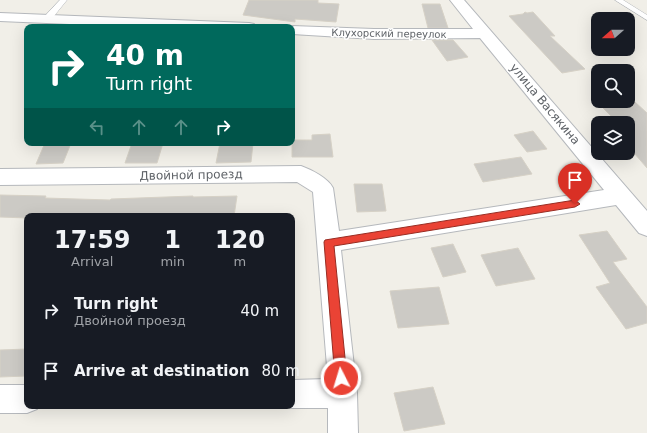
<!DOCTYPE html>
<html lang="en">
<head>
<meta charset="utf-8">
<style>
  body { margin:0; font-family:"DejaVu Sans",sans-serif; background:#242831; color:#f1f3f6; height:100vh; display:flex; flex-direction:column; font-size:15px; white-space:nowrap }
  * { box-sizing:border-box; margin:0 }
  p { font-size:13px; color:#9ea1a6 }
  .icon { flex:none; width:22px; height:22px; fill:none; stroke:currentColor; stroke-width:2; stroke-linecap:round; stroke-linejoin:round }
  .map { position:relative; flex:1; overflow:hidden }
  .details { position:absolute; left:24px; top:213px; width:271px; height:196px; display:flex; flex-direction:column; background:#171b24; border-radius:8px; box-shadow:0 4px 16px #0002 }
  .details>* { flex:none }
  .guide { position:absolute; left:24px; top:24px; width:271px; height:122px; border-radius:8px; box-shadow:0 4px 16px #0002; background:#00695c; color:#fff; overflow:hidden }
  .needle { width:26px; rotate:249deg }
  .controls { position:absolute; left:591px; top:12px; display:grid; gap:8px }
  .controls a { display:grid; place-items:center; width:44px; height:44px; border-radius:8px; background:#171b24; box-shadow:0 4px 16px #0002; font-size:20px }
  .pin { position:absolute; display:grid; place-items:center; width:34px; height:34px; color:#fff; margin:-41px -17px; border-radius:50% 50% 50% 0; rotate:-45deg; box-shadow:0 0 4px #0007 }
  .pin .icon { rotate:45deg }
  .me { position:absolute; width:44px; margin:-22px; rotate:355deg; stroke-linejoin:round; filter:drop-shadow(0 0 3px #0008) }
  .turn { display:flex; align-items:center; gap:14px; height:84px; padding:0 16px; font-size:18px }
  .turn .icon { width:52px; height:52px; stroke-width:2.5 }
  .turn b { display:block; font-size:28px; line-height:34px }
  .lanes { display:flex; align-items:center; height:38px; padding:0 16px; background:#0003; justify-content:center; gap:20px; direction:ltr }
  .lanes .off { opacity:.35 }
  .eta { display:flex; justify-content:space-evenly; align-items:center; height:68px; text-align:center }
  .eta b { font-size:24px; font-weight:800; line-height:28px }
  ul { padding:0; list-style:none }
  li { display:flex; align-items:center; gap:12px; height:60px; padding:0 16px }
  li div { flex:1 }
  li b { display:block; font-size:15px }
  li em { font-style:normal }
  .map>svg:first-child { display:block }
  .building { fill:#cccac5; stroke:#d6d1c6 }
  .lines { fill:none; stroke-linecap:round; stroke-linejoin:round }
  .lane-casing { stroke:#b5b8bc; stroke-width:1 }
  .street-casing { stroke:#b5b8bc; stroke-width:2 }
  .lane { fill:#fff; fill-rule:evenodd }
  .street { fill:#fff; fill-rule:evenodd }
  .route { fill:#ea4335; stroke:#982c22 }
  .labels { text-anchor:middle; stroke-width:3; stroke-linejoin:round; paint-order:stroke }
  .far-street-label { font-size:10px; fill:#5f6368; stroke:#fff }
  .street-label { font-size:12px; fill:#5f6368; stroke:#fff }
</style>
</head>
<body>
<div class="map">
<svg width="647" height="433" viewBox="0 0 647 433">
  <rect width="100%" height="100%" fill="#f1efe8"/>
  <g class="building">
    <path d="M 249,0 L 318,0 L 318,3 L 339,4 L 336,22 L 295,19 L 295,22 L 243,15 Z"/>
    <path d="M 422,4 L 440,4 L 448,28 L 428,28 Z"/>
    <path d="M 525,12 L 527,13 L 533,12 L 555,36 L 550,36 L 585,69 L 562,73 L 509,16 L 523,14 Z"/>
    <path d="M 432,40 L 453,40 L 468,57 L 447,61 Z"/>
    <path d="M 635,102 L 647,113 L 647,168 L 628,146 L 628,123 L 618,123 L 603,108 Z"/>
    <path d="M 533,131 L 547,149 L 527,152 L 514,135 Z"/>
    <path d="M 330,134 L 333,157 L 292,157 L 292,140 L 312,140 L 312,135 Z"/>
    <path d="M 45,143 L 71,143 L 63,163 L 36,164 Z"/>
    <path d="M 132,143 L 163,143 L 157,163 L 125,163 Z"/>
    <path d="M 220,143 L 253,143 L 251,162 L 216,163 Z"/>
    <path d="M 521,157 L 532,174 L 483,182 L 474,164 Z"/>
    <path d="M 354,184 L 382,184 L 386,211 L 357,212 Z"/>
    <path d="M 0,195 L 46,196 L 45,198 L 110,200 L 111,199 L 193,196 L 193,197 L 237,196 L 234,216 L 27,216 L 27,218 L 0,217 Z"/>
    <path d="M 607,231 L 627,259 L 613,262 L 647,307 L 647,323 L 626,329 L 596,287 L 610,283 L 579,235 Z"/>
    <path d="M 453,244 L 466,272 L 443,277 L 431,248 Z"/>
    <path d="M 518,248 L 535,279 L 496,286 L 481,255 Z"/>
    <path d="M 439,287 L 449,324 L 398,328 L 390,291 Z"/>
    <path d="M 27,349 L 27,376 L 0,377 L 0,350 Z"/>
    <path d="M 433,387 L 445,424 L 404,431 L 394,393 Z"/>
  </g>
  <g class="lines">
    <defs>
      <g id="lane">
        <path d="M 60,0 L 67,0 L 50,21 L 44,21 L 44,17 Z"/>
        <path d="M 615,0 L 623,0 L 647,15 L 647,20 Z"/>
      </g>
      <g id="street">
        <path d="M 450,0 L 464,0 L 647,211 L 647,236 L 639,233 L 616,205 L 341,250 L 357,393 L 358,433 L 328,433 L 328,408 L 292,408 L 286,406 L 292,406 L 292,380 L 328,379 L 313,192 L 297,182 L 0,185 L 0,169 L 301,166 C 312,170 328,178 333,188 L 339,231 L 604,190 L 480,38 L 374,39 L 292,34 L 292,27 L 287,27 L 292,26 L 374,29 L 473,29 Z"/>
        <path d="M 0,13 L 249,23 L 254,24 L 256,27 L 139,27 L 0,21 Z"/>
        <path d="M 0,385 L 27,385 L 27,406 L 39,406 L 37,409 L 27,413 L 0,413 Z"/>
      </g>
    </defs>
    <use href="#lane" class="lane-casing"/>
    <use href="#street" class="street-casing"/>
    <use href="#lane" class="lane"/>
    <use href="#street" class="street"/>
  </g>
  <path class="route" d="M 575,200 L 580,204 L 575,207 L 334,246 L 347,378 L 345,382 L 341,384 L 337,382 L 335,378 L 324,242 L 325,240 Z"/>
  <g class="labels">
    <g class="far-street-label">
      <text transform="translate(389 33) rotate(1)" y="4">Клухорский переулок</text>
    </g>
    <g class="street-label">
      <text transform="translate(545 104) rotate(50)" y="4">улица Васякина</text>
      <text transform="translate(191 175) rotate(-1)" y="4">Двойной проезд</text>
    </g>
  </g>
</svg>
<div class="controls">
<a><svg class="needle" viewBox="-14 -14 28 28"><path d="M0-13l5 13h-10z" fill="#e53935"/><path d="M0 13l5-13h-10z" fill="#9ea1a6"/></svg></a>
<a><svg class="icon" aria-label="search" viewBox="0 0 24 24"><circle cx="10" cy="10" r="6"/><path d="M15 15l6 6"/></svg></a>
<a><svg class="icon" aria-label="layers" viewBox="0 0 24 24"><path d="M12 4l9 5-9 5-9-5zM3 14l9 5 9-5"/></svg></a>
</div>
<div class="pin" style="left:575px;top:204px;background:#d93025"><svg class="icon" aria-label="arrive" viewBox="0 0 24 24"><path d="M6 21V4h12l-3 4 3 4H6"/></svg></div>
<svg class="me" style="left:341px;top:378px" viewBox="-20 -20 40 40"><circle r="17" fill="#ea4335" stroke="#fff" stroke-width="3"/><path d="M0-11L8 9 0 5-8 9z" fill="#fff"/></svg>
<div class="guide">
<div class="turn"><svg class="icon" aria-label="right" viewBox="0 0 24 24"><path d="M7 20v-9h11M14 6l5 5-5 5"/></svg><div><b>40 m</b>Turn right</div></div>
<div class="lanes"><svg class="icon off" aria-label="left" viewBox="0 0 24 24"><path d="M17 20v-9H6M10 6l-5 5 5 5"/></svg><svg class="icon off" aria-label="ahead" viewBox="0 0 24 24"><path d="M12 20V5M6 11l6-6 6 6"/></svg><svg class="icon off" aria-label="ahead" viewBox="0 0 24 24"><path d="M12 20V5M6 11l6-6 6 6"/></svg><svg class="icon" aria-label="right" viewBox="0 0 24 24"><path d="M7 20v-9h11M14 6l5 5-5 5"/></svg></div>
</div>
<section class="details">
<div class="eta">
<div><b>17:59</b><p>Arrival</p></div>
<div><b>1</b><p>min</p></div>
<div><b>120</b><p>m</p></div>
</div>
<ul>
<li><svg class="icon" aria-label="right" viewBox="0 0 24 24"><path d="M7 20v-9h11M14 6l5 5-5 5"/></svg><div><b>Turn right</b><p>Двойной проезд</p></div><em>40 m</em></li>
<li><svg class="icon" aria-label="arrive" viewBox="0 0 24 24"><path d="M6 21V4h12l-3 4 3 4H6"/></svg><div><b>Arrive at destination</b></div><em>80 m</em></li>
</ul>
</section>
</div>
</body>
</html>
